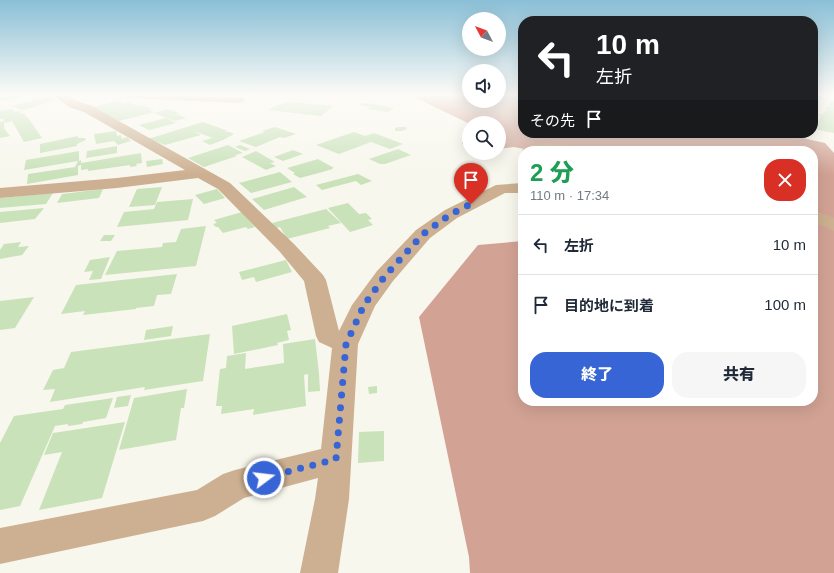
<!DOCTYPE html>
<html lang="ja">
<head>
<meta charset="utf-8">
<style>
  body { margin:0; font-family:Helvetica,"Noto Sans JP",sans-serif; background:#f6f6f7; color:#1f2937; height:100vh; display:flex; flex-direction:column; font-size:15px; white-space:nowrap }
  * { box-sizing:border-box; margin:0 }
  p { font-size:13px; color:#747a83 }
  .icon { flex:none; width:22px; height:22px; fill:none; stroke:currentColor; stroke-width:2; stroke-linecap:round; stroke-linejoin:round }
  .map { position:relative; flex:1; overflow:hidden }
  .sheet { position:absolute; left:518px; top:146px; width:300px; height:260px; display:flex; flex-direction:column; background:#fff; border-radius:16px; box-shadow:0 4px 16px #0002 }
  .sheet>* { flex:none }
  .top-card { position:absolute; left:518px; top:16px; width:300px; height:122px; border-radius:16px; box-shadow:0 4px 16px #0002; background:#202124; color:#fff; overflow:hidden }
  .needle { width:26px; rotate:311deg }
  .buttons { position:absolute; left:462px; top:12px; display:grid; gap:8px }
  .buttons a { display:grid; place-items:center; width:44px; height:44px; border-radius:50%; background:#fff; box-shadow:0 4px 16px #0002; font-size:20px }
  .pin { position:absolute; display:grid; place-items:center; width:34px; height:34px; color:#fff; margin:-41px -17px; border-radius:50% 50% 50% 0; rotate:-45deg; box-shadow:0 0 4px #0007 }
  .pin .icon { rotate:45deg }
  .me { position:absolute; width:44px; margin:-22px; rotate:75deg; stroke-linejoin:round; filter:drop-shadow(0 0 3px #0008) }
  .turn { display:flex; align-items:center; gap:14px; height:84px; padding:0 12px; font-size:18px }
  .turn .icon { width:52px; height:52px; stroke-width:2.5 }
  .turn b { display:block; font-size:28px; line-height:34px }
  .then { display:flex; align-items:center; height:38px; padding:0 12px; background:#0003; gap:8px; font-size:15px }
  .round { display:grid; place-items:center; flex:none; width:42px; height:42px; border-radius:16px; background:#f6f6f7 }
  .head { display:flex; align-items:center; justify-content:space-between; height:68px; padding:0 12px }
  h1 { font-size:24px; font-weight:800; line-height:30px; color:#1e9e55 }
  .cta { display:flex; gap:8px; margin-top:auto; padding:8px 12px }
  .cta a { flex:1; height:46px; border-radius:16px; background:#3865d5; color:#fff; font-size:16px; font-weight:800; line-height:46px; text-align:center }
  .cta a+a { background:#f6f6f7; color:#1f2937 }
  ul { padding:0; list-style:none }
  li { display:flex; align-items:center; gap:12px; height:60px; padding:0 12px; border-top:1px solid #e0e1e3 }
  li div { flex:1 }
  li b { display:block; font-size:15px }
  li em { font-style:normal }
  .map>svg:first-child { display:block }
  .forest { fill:#d2a395 }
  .building { fill:#c9e2ba }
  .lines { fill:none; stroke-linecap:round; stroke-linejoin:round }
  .minor { fill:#cdb091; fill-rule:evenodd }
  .route { stroke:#3865d5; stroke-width:7; stroke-dasharray:0 12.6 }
</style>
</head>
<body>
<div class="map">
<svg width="834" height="573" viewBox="0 0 834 573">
  <rect width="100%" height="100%" fill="#f8f7ed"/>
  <path class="forest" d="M 410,95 L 469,95 L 469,101 L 499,101 L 499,95 L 523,95 L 523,133 L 780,133 L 825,143 L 834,153 L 834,573 L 470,573 L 469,557 L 419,317 L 478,245 L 523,241 L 523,401 L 813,401 L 813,151 L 535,151 L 514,147 L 499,149 L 499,123 L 469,123 L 469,146 L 462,144 L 468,123 Z"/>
  <g class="building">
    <path d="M 6,95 L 25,95 L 25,96 L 4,101 L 0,100 L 0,97 Z"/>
    <path d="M 813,95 L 817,95 L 823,96 L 819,102 L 813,101 Z"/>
    <path d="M 46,97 L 57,100 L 23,110 L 12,106 Z"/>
    <path d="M 832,100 L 834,100 L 834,133 L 813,129 L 813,125 L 821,117 L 819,116 L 820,114 L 822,115 L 827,109 L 825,108 L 828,107 Z"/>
    <path d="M 118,101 L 123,104 L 129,102 L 137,106 L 143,105 L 152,109 L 149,110 L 154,112 L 119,121 L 105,114 L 133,107 L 105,114 L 92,107 Z"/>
    <path d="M 288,102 L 333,106 L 321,116 L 269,110 L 275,106 Z"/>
    <path d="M 361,103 L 374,104 L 394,108 L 388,112 L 368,109 L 371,107 L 359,105 Z"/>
    <path d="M 13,109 L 14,112 L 20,111 L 21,114 L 23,113 L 29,119 L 42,138 L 24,142 L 12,121 L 5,123 L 3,119 L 8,118 L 0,119 L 0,111 Z"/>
    <path d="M 168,109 L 179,113 L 169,116 L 177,114 L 186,118 L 175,121 L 154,113 Z"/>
    <path d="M 166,118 L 176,123 L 149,130 L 139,125 Z"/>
    <path d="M 4,121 L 4,128 L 10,136 L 0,138 L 0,122 Z"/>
    <path d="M 203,122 L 228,131 L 223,132 L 229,132 L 234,134 L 223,140 L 210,145 L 202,141 L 212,138 L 219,140 L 193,131 L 201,135 L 165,145 L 148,139 Z"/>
    <path d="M 275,127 L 296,134 L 284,138 L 280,137 L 256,147 L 239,141 L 265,132 L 262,131 Z"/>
    <path d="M 399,127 L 406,127 L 407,129 L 402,131 L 395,131 L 395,128 Z"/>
    <path d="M 116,131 L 117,136 L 121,135 L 122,139 L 127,137 L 131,141 L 118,145 L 114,141 L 96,144 L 94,134 Z"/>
    <path d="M 354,132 L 365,136 L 374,133 L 403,144 L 390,149 L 371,142 L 339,154 L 316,145 Z"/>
    <path d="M 78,136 L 78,138 L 85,138 L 86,140 L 77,144 L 77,146 L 40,153 L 40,144 Z"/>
    <path d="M 228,145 L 243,153 L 235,155 L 237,156 L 204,167 L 188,158 Z"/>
    <path d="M 240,145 L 250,149 L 245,151 L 235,147 Z"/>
    <path d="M 117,146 L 117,153 L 86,158 L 87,151 Z"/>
    <path d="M 398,149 L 411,155 L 385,164 L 380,164 L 369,159 Z"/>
    <path d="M 293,150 L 303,154 L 283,161 L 274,157 Z"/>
    <path d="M 79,151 L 79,161 L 81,160 L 81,163 L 141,153 L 142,163 L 136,164 L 137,166 L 130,167 L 130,165 L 88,171 L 88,169 L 81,170 L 81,165 L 78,166 L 78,175 L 27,184 L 28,174 L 75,167 L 78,161 L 24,170 L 26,160 Z"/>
    <path d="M 256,151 L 275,162 L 270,163 L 276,166 L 266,170 L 242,157 Z"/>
    <path d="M 162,159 L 163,164 L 147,167 L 146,161 Z"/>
    <path d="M 318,159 L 334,168 L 332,168 L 333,169 L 300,178 L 293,174 L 295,173 L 287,168 Z"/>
    <path d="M 280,172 L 292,182 L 251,193 L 239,183 Z"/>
    <path d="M 358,174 L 372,181 L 361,185 L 356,181 L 322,190 L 316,185 Z"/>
    <path d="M 162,187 L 155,205 L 129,207 L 137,189 Z"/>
    <path d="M 294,187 L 307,197 L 264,210 L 252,199 Z"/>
    <path d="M 103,189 L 99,198 L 57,203 L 62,194 Z"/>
    <path d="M 217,189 L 225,198 L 204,204 L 195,195 Z"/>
    <path d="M 53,193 L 46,204 L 0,208 L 0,198 Z"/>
    <path d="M 193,199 L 188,220 L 117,227 L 124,212 L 154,209 L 157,202 Z"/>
    <path d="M 348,203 L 359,214 L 366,213 L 372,219 L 368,220 L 373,225 L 350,232 L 328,208 Z"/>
    <path d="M 44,208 L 35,219 L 0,223 L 0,212 Z"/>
    <path d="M 326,209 L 341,223 L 328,226 L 330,228 L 287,239 L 280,227 L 276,228 L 272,223 Z"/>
    <path d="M 242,212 L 255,227 L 248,229 L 246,227 L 223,233 L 218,227 L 216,227 L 213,224 L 217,223 L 214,220 Z"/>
    <path d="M 206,226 L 196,266 L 105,275 L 117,251 L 162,247 L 163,243 L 176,242 L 181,229 Z"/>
    <path d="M 104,235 L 115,235 L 111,241 L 100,241 Z"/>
    <path d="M 21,242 L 18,247 L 29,246 L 22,255 L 0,259 L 0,250 L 4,244 Z"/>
    <path d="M 110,257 L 101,279 L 89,280 L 93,271 L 84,272 L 90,260 Z"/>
    <path d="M 286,260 L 292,272 L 256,282 L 254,277 L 242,280 L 239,272 Z"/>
    <path d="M 177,274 L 171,294 L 157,295 L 154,306 L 136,308 L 136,309 L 83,315 L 85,311 L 61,314 L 76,285 Z"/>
    <path d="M 34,297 L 15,328 L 0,330 L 0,301 Z"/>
    <path d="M 287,314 L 291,330 L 287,331 L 289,340 L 277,343 L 278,345 L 234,354 L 232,326 Z"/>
    <path d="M 173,326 L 171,336 L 144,340 L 146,330 Z"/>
    <path d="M 210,334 L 203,381 L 144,390 L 145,387 L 50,402 L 55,389 L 43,390 L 53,370 L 64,368 L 71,352 Z"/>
    <path d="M 315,339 L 319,373 L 311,374 L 319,373 L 320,391 L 308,392 L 308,374 L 304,375 L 306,406 L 253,415 L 254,409 L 221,414 L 222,406 L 216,406 L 220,369 L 226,368 L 227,356 L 246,353 L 245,369 L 284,363 L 283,344 Z"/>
    <path d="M 377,386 L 377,393 L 369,394 L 368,387 Z"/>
    <path d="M 187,389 L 184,408 L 181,408 L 176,440 L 119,450 L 134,398 Z"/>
    <path d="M 131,395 L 128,406 L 114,408 L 117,397 Z"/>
    <path d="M 113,398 L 106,418 L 83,422 L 82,424 L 68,426 L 68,424 L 55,426 L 20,506 L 0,510 L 0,443 L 14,416 L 63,409 L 65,405 Z"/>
    <path d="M 125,422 L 102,498 L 39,510 L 62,452 L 44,455 L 53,433 Z"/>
    <path d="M 384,431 L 384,461 L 358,463 L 359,432 Z"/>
  </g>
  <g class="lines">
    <g class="minor">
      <path d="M 53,95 L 67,95 L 77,101 L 92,106 L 230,183 L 294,244 L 323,275 L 326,280 L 339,331 L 352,305 L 377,271 L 416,230 L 445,210 L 496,185 L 523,183 L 523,193 L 505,193 L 457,218 L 430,238 L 393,281 L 375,306 L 358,344 L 349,499 L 338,573 L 300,573 L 315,499 L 318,478 L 244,498 L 215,516 L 203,521 L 0,564 L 0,528 L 197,490 L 223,474 L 235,470 L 321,449 L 332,348 L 319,342 L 316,336 L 304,281 L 280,252 L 218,189 L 198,178 L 117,188 L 0,198 L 0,188 L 117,178 L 185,170 L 84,112 L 69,107 Z"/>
      <path d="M 124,95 L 239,97 L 243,98 L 245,100 L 243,102 L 239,103 L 130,98 Z"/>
      <path d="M 545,143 L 579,147 L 584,148 L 586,151 L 523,151 L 523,153 L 522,151 L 524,148 Z"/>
      <path d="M 813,210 L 834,218 L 834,231 L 813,222 Z"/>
    </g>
  </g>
  <linearGradient id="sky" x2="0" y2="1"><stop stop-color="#8abfd6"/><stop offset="0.54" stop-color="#fcfbf7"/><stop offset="1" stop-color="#fcfbf7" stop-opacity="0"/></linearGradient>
  <rect width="834" height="175" fill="url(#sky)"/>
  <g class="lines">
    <path class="route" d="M 264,478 L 336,459 L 346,344 L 364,305 L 385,276 L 423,234 L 451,214 L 471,204"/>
  </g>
</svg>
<div class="buttons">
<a><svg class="needle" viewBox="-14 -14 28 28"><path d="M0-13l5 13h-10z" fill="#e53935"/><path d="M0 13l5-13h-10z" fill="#747a83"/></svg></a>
<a><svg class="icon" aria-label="sound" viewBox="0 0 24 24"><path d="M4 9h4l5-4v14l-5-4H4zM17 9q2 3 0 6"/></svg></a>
<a><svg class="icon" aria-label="search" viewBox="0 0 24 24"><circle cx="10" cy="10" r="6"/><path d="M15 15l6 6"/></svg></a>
</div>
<div class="pin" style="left:471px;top:204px;background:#d93025"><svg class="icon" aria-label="arrive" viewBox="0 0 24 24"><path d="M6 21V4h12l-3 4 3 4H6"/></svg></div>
<svg class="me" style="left:264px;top:478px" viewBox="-20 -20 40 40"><circle r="17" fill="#3865d5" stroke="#fff" stroke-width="3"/><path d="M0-11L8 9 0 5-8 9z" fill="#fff"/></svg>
<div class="top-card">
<div class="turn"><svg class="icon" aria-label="left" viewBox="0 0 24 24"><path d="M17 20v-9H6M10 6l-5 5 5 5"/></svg><div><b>10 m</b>左折</div></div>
<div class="then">その先<svg class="icon" aria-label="arrive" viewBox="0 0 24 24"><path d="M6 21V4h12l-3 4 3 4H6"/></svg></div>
</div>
<section class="sheet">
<div class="head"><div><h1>2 分</h1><p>110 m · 17:34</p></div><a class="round" style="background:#d93025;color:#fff"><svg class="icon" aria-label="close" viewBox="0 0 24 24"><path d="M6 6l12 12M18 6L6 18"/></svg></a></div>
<ul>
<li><svg class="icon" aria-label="left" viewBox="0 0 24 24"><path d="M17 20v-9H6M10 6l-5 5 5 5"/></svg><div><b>左折</b></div><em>10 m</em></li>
<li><svg class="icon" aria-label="arrive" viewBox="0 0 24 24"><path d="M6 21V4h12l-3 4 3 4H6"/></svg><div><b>目的地に到着</b></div><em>100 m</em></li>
</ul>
<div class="cta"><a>終了</a><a>共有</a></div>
</section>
</div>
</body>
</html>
